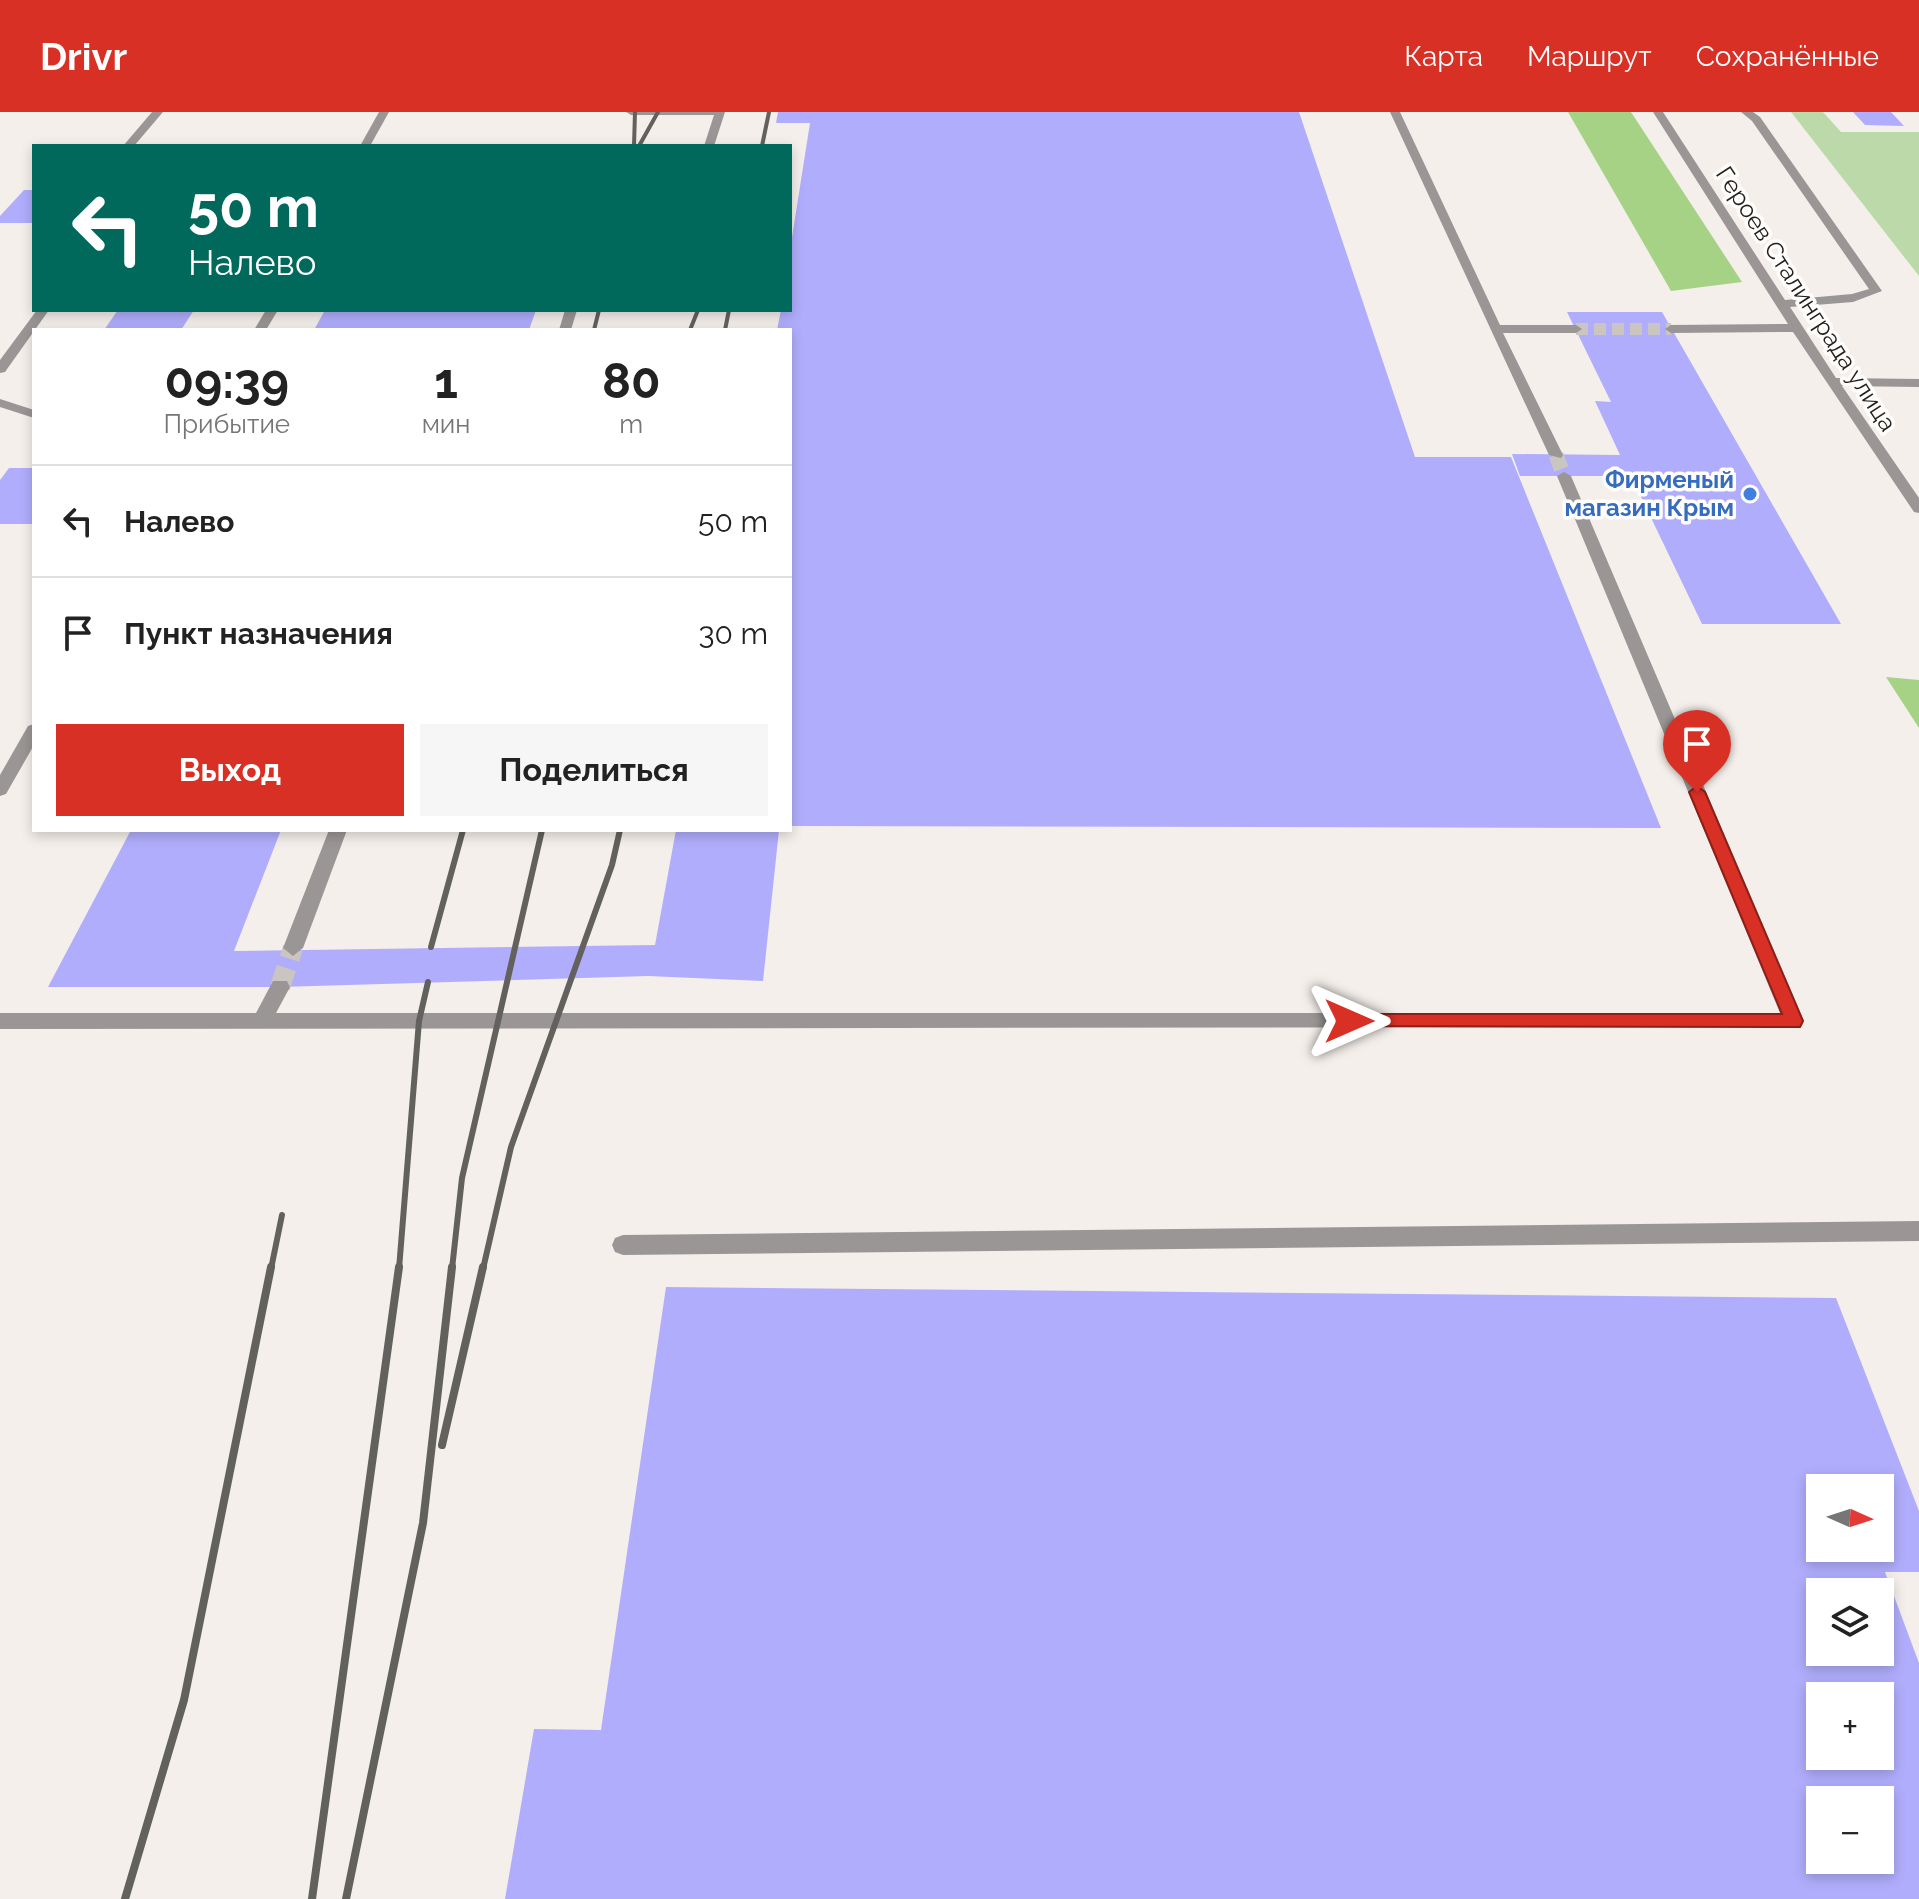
<!DOCTYPE html>
<html lang="ru">
<head>
<meta charset="utf-8">
<style>
  body { margin:0; font-family:Raleway,sans-serif; background:#f6f6f6; color:#222; height:100vh; display:flex; flex-direction:column; font-size:30px; white-space:nowrap }
  * { box-sizing:border-box; margin:0 }
  p { font-size:26px; color:#767676 }
  .icon { flex:none; width:44px; height:44px; fill:none; stroke:currentColor; stroke-width:2; stroke-linecap:round; stroke-linejoin:round }
  .map { position:relative; flex:1; overflow:hidden }
  .panel { position:absolute; left:32px; top:216px; width:760px; height:504px; display:flex; flex-direction:column; background:#fff; border-radius:0px; box-shadow:0 4px 12px #0003 }
  .panel>* { flex:none }
  .guide { position:absolute; left:32px; top:32px; width:760px; height:168px; border-radius:0px; box-shadow:0 4px 12px #0003; background:#00695c; color:#fff; overflow:hidden }
  .needle { width:52px; rotate:93deg }
  .tools { position:absolute; left:1806px; top:1362px; display:grid; gap:16px }
  .tools a { display:grid; place-items:center; width:88px; height:88px; border-radius:0px; background:#fff; box-shadow:0 4px 12px #0003; font-size:40px }
  .pin { position:absolute; display:grid; place-items:center; width:68px; height:68px; color:#fff; margin:-82px -34px; border-radius:50% 50% 50% 0; rotate:-45deg; box-shadow:0 0 8px #0007 }
  .pin .icon { rotate:45deg }
  .me { position:absolute; width:88px; margin:-44px; rotate:90deg; stroke-linejoin:round; filter:drop-shadow(0 0 6px #0008) }
  .turn { display:flex; align-items:center; gap:28px; height:168px; padding:0 24px; font-size:36px }
  .turn .icon { width:104px; height:104px; stroke-width:2.5 }
  .turn b { display:block; font-size:56px; line-height:68px }
  .eta { display:flex; justify-content:space-evenly; align-items:center; height:136px; text-align:center }
  .eta b { font-size:48px; font-weight:700; line-height:56px }
  .action { display:flex; gap:16px; margin-top:auto; padding:16px 24px }
  .action a { flex:1; height:92px; border-radius:0px; background:#d93025; color:#fff; font-size:32px; font-weight:700; line-height:92px; text-align:center }
  .action a+a { background:#f6f6f6; color:#222 }
  ul { padding:0; list-style:none }
  li { display:flex; align-items:center; gap:24px; height:112px; padding:0 24px; border-top:2px solid #e0e0e0 }
  li div { flex:1 }
  li b { display:block; font-size:30px }
  li em { font-style:normal }
  header { display:flex; align-items:center; gap:48px; box-sizing:border-box; height:112px; padding:0 40px; background:#d93025; color:#fff }
  header strong { font-size:38px }
  nav { display:flex; gap:44px; margin-inline-start:auto; font-size:28px }
  .map>svg:first-child { display:block }
  .green { fill:#bcd9a9 }
  .forest { fill:#a6d286 }
  .building { fill:#b0adfc; fill-rule:evenodd }
  .lines { fill:none; stroke-linecap:round; stroke-linejoin:round }
  .minor-tunnel-far2 { stroke:#cac5c1; stroke-width:12; stroke-dasharray:12 6; stroke-linecap:butt }
  .minor-tunnel-far1 { stroke:#cac5c1; stroke-width:15; stroke-dasharray:15 8; stroke-linecap:butt }
  .minor-tunnel { stroke:#cac5c1; stroke-width:20; stroke-dasharray:20 10; stroke-linecap:butt }
  .minor { fill:#9a9695; fill-rule:evenodd }
  .rail-far2 { stroke:#63615e; stroke-width:4 }
  .rail-far1 { stroke:#63615e; stroke-width:6 }
  .rail { stroke:#63615e; stroke-width:8 }
  .route { fill:#d93025; stroke:#8d1f18; stroke-width:2 }
  .shop-dot { fill:#3f7fe0; stroke:#fffdfb; stroke-width:3 }
  .labels { text-anchor:middle; stroke-width:7; stroke-linejoin:round; paint-order:stroke }
  .far-street-label { font-size:24px; fill:#201f1d; stroke:#fffdfb }
  .far-shop-label { font-size:24px; font-weight:bold; fill:#366cbe; stroke:#fffdfb; text-anchor:end }
</style>
</head>
<body>
<header>
<strong>Drivr</strong>
<nav><a>Карта</a><a>Маршрут</a><a>Сохранённые</a></nav>
</header>
<div class="map">
<svg width="1919" height="1787" viewBox="0 0 1919 1787">
  <rect width="100%" height="100%" fill="#f4efea"/>
  <path class="green" d="M 1791,0 L 1823,0 L 1841,20 L 1919,20 L 1919,164 Z"/>
  <g class="forest">
    <path d="M 1568,0 L 1631,0 L 1742,170 L 1671,179 Z"/>
    <path d="M 1886,565 L 1919,568 L 1919,616 Z"/>
  </g>
  <g class="building">
    <path d="M 778,0 L 1299,0 L 1415,345 L 1511,345 L 1661,716 L 790,714 L 790,218 L 777,218 L 781,198 L 790,198 L 790,138 L 810,11 L 776,11 Z"/>
    <path d="M 1853,0 L 1891,0 L 1904,14 L 1865,13 Z"/>
    <path d="M 24,78 L 34,78 L 34,111 L 0,111 L 0,104 Z"/>
    <path d="M 118,198 L 194,198 L 181,218 L 104,218 Z"/>
    <path d="M 325,198 L 536,198 L 529,218 L 314,218 Z"/>
    <path d="M 1567,200 L 1662,200 L 1841,512 L 1702,512 L 1631,364 L 1520,364 L 1512,342 L 1620,343 L 1595,289 L 1611,290 Z"/>
    <path d="M 9,356 L 34,356 L 34,412 L 0,412 L 0,368 Z"/>
    <path d="M 131,718 L 281,718 L 234,839 L 655,833 L 676,718 L 779,718 L 763,869 L 648,864 L 280,875 L 48,875 Z"/>
    <path d="M 666,1175 L 1836,1186 L 1919,1399 L 1919,1460 L 1885,1460 L 1919,1551 L 1919,1787 L 505,1787 L 534,1617 L 601,1618 ZM 1820,1376 L 1880,1376 L 1880,1436 L 1820,1436 ZM 1820,1480 L 1880,1480 L 1880,1540 L 1820,1540 ZM 1820,1584 L 1880,1584 L 1880,1644 L 1820,1644 ZM 1820,1688 L 1880,1688 L 1880,1748 L 1820,1748 Z"/>
  </g>
  <g class="lines">
    <path class="minor-tunnel-far2" d="M 1576,217 L 1671,217"/>
    <path class="minor-tunnel-far1" d="M 1556,343 L 1564,364"/>
    <path class="minor-tunnel" d="M 280,875 L 293,836"/>
    <g class="minor">
      <path d="M 152,0 L 163,0 L 134,34 L 123,34 Z"/>
      <path d="M 379,0 L 389,0 L 370,34 L 360,34 Z"/>
      <path d="M 626,0 L 725,0 L 714,34 L 704,34 L 714,3 L 631,3 Z"/>
      <path d="M 1390,0 L 1400,0 L 1500,213 L 1576,213 L 1582,217 L 1576,221 L 1503,221 L 1563,343 L 1561,346 L 1549,343 Z"/>
      <path d="M 1653,0 L 1663,0 L 1785,188 L 1852,182 L 1869,177 L 1752,9 L 1741,0 L 1753,0 L 1760,5 L 1882,179 L 1853,190 L 1790,195 L 1836,266 L 1919,267 L 1919,275 L 1842,274 L 1919,386 L 1919,401 L 1914,400 L 1793,220 L 1671,221 L 1665,217 L 1671,213 L 1788,212 Z"/>
      <path d="M 37,198 L 49,198 L 5,260 L 0,261 L 0,248 Z"/>
      <path d="M 266,198 L 278,198 L 266,218 L 254,218 Z"/>
      <path d="M 565,198 L 577,198 L 571,218 L 559,218 Z"/>
      <path d="M 0,287 L 34,298 L 34,306 L 0,295 Z"/>
      <path d="M 1564,360 L 1571,364 L 1804,909 L 1801,915 L 0,917 L 0,901 L 256,901 L 273,869 L 287,869 L 290,875 L 276,901 L 1780,901 L 1557,364 Z"/>
      <path d="M 34,612 L 34,633 L 6,682 L 0,684 L 0,663 L 28,614 Z"/>
      <path d="M 329,718 L 347,718 L 303,836 L 293,844 L 283,836 Z"/>
      <path d="M 1919,1109 L 1919,1129 L 623,1143 L 615,1140 L 612,1133 L 615,1126 L 623,1123 Z"/>
    </g>
    <g class="rail-far2">
      <path d="M 634,34 L 635,0"/>
      <path d="M 639,34 L 658,0"/>
      <path d="M 762,34 L 769,0"/>
      <path d="M 594,218 L 599,198"/>
      <path d="M 690,218 L 698,198"/>
      <path d="M 725,218 L 729,198"/>
    </g>
    <g class="rail-far1">
      <path d="M 431,835 L 463,718"/>
      <path d="M 271,1157 L 282,1103"/>
      <path d="M 399,1157 L 419,909 L 428,870"/>
      <path d="M 452,1157 L 462,1066 L 542,718"/>
      <path d="M 483,1157 L 511,1035 L 612,753 L 620,718"/>
    </g>
    <g class="rail">
      <path d="M 442,1333 L 483,1155"/>
      <path d="M 125,1787 L 184,1588 L 271,1155"/>
      <path d="M 312,1787 L 399,1155"/>
      <path d="M 346,1787 L 423,1411 L 452,1155"/>
    </g>
  </g>
  <path class="route" d="M 1697,674 L 1705,680 L 1803,909 L 1800,915 L 1343,914 L 1340,909 L 1349,902 L 1782,902 L 1689,680 Z"/>
  <circle class="shop-dot" cx="1750" cy="382" r="8"/>
  <g class="labels">
    <g class="far-street-label">
      <text transform="translate(1806 187) rotate(57)" y="8">Героев Сталинграда улица</text>
    </g>
    <g class="far-shop-label">
      <text x="1734" y="376">Фирменый<tspan x="1734" dy="28">магазин Крым</tspan></text>
    </g>
  </g>
</svg>
<div class="tools">
<a><svg class="needle" viewBox="-14 -14 28 28"><path d="M0-13l5 13h-10z" fill="#e53935"/><path d="M0 13l5-13h-10z" fill="#767676"/></svg></a>
<a><svg class="icon" aria-label="layers" viewBox="0 0 24 24"><path d="M12 4l9 5-9 5-9-5zM3 14l9 5 9-5"/></svg></a>
<a>+</a>
<a>−</a>
</div>
<div class="pin" style="left:1697px;top:680px;background:#d93025"><svg class="icon" aria-label="arrive" viewBox="0 0 24 24"><path d="M6 21V4h12l-3 4 3 4H6"/></svg></div>
<svg class="me" style="left:1349px;top:909px" viewBox="-20 -20 40 40"><path d="M0-17L14 15 0 8-14 15z" fill="#d93025" stroke="#fff" stroke-width="4"/></svg>
<div class="guide">
<div class="turn"><svg class="icon" aria-label="left" viewBox="0 0 24 24"><path d="M17 20v-9H6M10 6l-5 5 5 5"/></svg><div><b>50 m</b>Налево</div></div>
</div>
<section class="panel">
<div class="eta">
<div><b>09:39</b><p>Прибытие</p></div>
<div><b>1</b><p>мин</p></div>
<div><b>80</b><p>m</p></div>
</div>
<ul>
<li><svg class="icon" aria-label="left" viewBox="0 0 24 24"><path d="M17 20v-9H6M10 6l-5 5 5 5"/></svg><div><b>Налево</b></div><em>50 m</em></li>
<li><svg class="icon" aria-label="arrive" viewBox="0 0 24 24"><path d="M6 21V4h12l-3 4 3 4H6"/></svg><div><b>Пункт назначения</b></div><em>30 m</em></li>
</ul>
<div class="action"><a>Выход</a><a>Поделиться</a></div>
</section>
</div>
</body>
</html>
